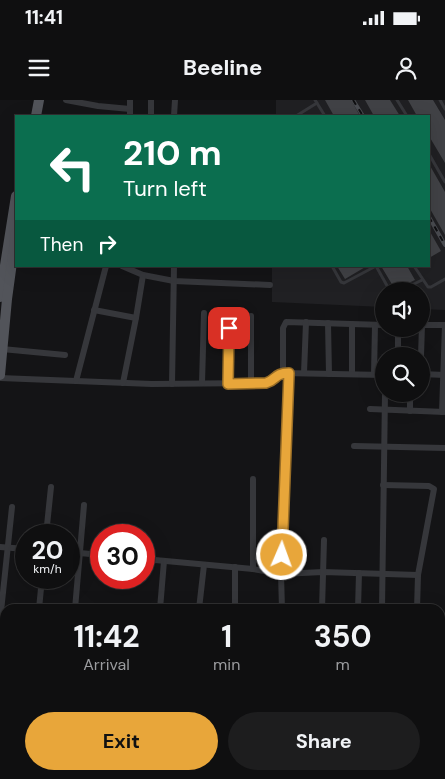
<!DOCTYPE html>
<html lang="en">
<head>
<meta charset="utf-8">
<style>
  body { margin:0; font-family:"DM Sans",sans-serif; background:#1d1d1e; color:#f1f3f6; height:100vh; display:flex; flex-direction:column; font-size:19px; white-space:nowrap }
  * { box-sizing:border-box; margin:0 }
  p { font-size:16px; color:#9b9c9f }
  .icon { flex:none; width:28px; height:28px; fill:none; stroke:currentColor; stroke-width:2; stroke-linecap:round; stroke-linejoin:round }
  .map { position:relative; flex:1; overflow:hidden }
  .side { position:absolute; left:0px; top:504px; width:445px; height:176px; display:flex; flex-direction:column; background:#0f0f10; border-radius:15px 15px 0 0; box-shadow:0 5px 20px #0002,0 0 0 1px #2f2f30 }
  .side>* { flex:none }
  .hud { position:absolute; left:15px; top:15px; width:415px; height:152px; border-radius:0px; box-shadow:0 5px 20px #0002,0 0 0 1px #2f2f30; background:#0b6e4f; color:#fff; overflow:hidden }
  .fabs { position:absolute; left:375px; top:182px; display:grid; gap:10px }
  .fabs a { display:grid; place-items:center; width:55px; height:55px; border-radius:50%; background:#0f0f10; box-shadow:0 5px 20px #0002,0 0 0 1px #2f2f30; font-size:25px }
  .speed { position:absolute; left:15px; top:424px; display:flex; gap:10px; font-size:25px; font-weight:700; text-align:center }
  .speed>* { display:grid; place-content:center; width:65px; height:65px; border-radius:50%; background:#0f0f10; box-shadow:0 5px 20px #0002,0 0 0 1px #2f2f30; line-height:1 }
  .speed small { font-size:12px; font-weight:400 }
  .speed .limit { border:8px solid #d22; background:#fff; color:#111 }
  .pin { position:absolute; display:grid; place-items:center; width:42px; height:42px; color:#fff; margin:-21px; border-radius:10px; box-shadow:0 2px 8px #0006 }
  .me { position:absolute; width:55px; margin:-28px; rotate:2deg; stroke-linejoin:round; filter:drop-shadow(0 0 4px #0008) }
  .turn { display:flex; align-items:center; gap:18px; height:105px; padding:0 25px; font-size:22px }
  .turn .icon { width:65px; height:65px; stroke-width:2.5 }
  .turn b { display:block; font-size:35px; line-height:42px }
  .then { display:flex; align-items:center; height:48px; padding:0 25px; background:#0003; gap:10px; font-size:19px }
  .eta { display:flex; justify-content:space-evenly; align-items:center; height:85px; text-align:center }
  .eta b { font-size:30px; font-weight:700; line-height:35px }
  .primary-button { display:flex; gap:10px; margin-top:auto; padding:10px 25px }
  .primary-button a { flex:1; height:58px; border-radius:30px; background:#e8a63a; color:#111; font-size:20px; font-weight:700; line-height:58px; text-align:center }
  .primary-button a+a { background:#1d1d1e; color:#f1f3f6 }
  .status { display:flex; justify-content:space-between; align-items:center; height:35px; padding:0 25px; background:#0f0f10; direction:ltr }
  .status svg { height:14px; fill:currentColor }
  header { display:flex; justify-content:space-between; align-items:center; height:65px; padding:0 25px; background:#0f0f10; font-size:22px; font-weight:700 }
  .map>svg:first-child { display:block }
  .built { fill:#202023 }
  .building { fill:#414246 }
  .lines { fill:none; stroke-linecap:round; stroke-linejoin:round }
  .service { stroke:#36373b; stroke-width:3 }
  .minor { stroke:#36373b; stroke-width:6 }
  .primary { stroke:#52545a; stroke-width:10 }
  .rail-casing { stroke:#494b50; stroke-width:4 }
  .rail { stroke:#0f0f11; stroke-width:2; stroke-dasharray:5.5; stroke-linecap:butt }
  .route-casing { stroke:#976c26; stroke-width:12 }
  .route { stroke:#e8a63a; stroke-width:9 }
</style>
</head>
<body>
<div class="status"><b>11:41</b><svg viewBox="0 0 49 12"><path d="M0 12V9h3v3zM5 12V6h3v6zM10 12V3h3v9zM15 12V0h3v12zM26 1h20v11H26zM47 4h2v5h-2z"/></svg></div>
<header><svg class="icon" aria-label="menu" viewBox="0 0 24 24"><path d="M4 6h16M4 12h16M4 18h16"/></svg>Beeline<svg class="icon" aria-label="person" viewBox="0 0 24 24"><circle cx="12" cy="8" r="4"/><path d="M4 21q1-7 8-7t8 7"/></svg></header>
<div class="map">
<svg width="445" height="679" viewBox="0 0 445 679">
  <rect width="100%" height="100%" fill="#141416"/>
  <path class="built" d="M 276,0 L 445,0 L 445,210 L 421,209 L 421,191 L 384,191 L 384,207 L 272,202 L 272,166 L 429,166 L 429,16 L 276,16 Z"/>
  <g class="building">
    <path d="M 325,0 L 351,0 L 360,16 L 334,16 Z"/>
    <path d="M 365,0 L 390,0 L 400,16 L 374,16 Z"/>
    <path d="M 408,0 L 433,0 L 445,20 L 445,63 L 429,36 L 429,16 L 417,16 Z"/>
    <path d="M 429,64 L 445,92 L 445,135 L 429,107 Z"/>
    <path d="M 429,130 L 441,151 L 429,158 Z"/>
    <path d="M 337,166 L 367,166 L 345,179 Z"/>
    <path d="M 381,166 L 407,166 L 415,180 L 398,188 L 396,191 Z"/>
  </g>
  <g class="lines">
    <g class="service">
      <path d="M 315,0 L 325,16"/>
      <path d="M 397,0 L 407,16"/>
      <path d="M 440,0 L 445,9"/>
      <path d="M 296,16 L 317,3"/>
      <path d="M 429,54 L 445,82"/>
      <path d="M 332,166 L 341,182 L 344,183 L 376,166"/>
      <path d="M 376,166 L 390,191"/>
      <path d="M 414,166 L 428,187 L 431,187 L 445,179"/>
      <path d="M 400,191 L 422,180"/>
    </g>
    <g class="minor">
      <path d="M 66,0 L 98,6 L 130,9"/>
      <path d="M 130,16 L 130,0"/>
      <path d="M 151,16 L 151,0"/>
      <path d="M 174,16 L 175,0"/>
      <path d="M 122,166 L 143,175 L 174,181 L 270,185"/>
      <path d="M 94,210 L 136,218"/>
      <path d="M 251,216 L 251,283"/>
      <path d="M 328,223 L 329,274"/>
      <path d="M 352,224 L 352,274"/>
      <path d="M 421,225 L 445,225"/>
      <path d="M 398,229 L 398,256"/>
      <path d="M 2,249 L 65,255"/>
      <path d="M 421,256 L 422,225"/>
      <path d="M 283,273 L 283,228 L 286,222 L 384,225"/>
      <path d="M 304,273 L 306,222"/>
      <path d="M 374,274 L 375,225"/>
      <path d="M 421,274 L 445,275"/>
      <path d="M 0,278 L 152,284 L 267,283 C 274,281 275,274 283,273 L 384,275"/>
      <path d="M 76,281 L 106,166"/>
      <path d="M 123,283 L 136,218 L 143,175"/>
      <path d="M 202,283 L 204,213"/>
      <path d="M 172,284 L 174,166"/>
      <path d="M 228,284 L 230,210"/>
      <path d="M 410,294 L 410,311"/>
      <path d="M 370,309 L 445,312"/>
      <path d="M 442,312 L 445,225"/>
      <path d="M 354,346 L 445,348"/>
      <path d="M 383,385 L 429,386 L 434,389 L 418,475 L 417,509"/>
      <path d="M 46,435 L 51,387"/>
      <path d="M 0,447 L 26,449"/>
      <path d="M 69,452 L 101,455"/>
      <path d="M 144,459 L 253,469 L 281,474 L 323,472 L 418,475"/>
      <path d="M 253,469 L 253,379"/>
      <path d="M 39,509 L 42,478"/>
      <path d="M 75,509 L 84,405"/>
      <path d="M 160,509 L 164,461"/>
      <path d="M 199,509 L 204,465"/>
      <path d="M 235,509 L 235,467"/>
      <path d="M 282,509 L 281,474 L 289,273"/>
      <path d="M 322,509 L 324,440"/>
      <path d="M 358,509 L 359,473"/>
      <path d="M 382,509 L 385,294"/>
      <path d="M 0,521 L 12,407"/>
      <path d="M 0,572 L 5,572"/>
      <path d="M 0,635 L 5,635"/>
      <path d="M 0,667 L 5,667"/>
      <path d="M 197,675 L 268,677"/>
      <path d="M 302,675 L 302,679"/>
      <path d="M 158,679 L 158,675"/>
      <path d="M 344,679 L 345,675"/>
      <path d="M 383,679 L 384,675"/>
    </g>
    <g class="primary">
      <path d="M 36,16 L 39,0"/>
      <path d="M 0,197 L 16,96"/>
      <path d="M 0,275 L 7,199 L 16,133"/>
    </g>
    <defs>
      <g id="rail">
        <path d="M 353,0 L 363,16"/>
        <path d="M 429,117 L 445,145"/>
        <path d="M 440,596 L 445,565"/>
        <path d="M 440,626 L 445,594"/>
        <path d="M 427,679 L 428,675"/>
      </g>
    </defs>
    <use href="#rail" class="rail-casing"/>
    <use href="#rail" class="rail"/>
  </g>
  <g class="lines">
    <defs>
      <path id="route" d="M 229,228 L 228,284 L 266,283 C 277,280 274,273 289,273 L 282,455"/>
    </defs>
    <use href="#route" class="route-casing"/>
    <use href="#route" class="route"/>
  </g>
</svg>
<div class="fabs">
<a><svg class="icon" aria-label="sound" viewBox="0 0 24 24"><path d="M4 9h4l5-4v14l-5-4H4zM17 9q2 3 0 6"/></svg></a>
<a><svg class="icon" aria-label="search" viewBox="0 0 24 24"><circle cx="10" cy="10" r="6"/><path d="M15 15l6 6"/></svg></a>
</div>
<div class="speed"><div>20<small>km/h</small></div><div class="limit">30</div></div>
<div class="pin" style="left:229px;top:228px;background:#d93025"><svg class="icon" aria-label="arrive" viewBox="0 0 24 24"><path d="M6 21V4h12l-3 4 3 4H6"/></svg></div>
<svg class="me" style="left:282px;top:455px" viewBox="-20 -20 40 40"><circle r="17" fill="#e8a63a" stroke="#fff" stroke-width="3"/><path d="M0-11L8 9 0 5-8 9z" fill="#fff"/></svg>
<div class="hud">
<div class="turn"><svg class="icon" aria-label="left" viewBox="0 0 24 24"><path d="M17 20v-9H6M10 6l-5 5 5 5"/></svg><div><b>210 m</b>Turn left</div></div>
<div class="then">Then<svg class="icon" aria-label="right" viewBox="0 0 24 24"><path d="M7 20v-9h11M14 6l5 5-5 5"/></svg></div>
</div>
<section class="side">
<div class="eta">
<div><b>11:42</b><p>Arrival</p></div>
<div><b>1</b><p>min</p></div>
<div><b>350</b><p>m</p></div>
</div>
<div class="primary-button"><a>Exit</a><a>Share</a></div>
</section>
</div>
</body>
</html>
